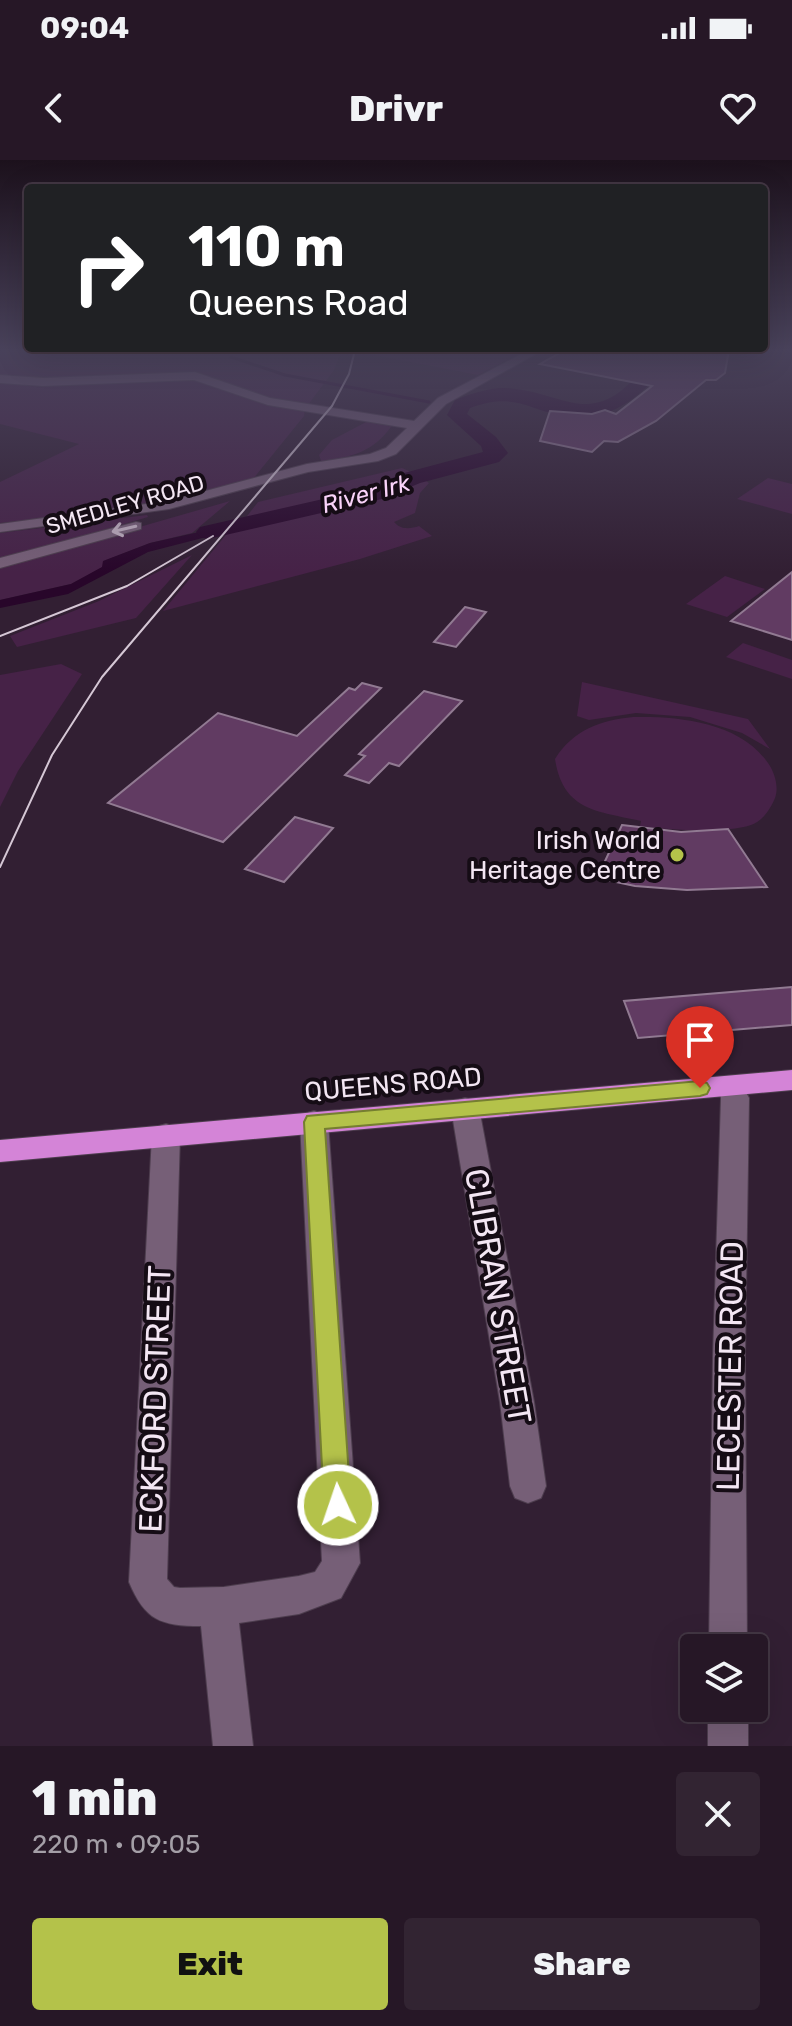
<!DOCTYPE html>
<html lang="en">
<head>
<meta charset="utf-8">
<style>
  body { margin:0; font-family:Rubik,sans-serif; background:#322432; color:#f1f3f6; height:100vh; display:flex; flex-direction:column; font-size:30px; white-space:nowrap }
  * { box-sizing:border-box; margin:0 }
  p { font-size:26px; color:#a49fa7 }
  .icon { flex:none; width:44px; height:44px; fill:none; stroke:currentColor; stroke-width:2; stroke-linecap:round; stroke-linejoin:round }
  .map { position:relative; height:1586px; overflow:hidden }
  .details { display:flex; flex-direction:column; background:#261726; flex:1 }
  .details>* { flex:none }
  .top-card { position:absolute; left:24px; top:24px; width:744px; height:168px; border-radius:8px; box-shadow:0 8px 32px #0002,0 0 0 2px #423643; background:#202124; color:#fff; overflow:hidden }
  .fabs { position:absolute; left:680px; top:1474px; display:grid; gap:16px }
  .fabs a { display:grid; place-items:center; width:88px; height:88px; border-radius:8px; background:#261726; box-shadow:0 8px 32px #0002,0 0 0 2px #423643; font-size:40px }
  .pin { position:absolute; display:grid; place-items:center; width:68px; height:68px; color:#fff; margin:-82px -34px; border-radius:50% 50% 50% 0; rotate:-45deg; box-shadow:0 0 8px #0007 }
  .pin .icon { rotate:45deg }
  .me { position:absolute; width:88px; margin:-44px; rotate:357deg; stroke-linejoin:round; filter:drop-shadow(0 0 6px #0008) }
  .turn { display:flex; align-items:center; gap:28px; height:168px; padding:0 32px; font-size:36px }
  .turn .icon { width:104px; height:104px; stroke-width:2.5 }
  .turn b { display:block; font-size:56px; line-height:68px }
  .round { display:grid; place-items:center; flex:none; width:84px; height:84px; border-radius:8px; background:#322432 }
  .head { display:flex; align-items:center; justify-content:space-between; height:136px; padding:0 32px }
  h1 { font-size:48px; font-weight:800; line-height:60px }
  .cta { display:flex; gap:16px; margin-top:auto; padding:16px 32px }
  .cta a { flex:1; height:92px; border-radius:8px; background:#b4c24a; color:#111; font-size:32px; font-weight:800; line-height:92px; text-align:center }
  .cta a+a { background:#322432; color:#f1f3f6 }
  .status { display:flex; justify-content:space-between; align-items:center; height:56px; padding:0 40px; background:#261726; direction:ltr }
  .status svg { height:22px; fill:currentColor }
  header { display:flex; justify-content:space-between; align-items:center; height:104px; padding:0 32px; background:#261726; font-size:36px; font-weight:800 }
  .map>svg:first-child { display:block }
  .green { fill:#462247 }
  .water { fill:#28062a }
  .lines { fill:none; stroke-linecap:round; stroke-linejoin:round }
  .stream { stroke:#28062a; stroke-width:3 }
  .river { fill:#28062a; fill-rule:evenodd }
  .building { fill:#613b62; stroke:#917a92; stroke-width:2 }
  .minor-casing { stroke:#4d3d4e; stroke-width:2 }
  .highway-casing { stroke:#4d3d4e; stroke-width:2 }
  .minor { fill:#765f77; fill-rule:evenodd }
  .highway { fill:#d484d7; fill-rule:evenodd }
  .tram { stroke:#d5c7d5; stroke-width:2 }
  .oneway { stroke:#c1b0c1 }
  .route { fill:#b4c24a; stroke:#757e30; stroke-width:2 }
  .poi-dot { fill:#b4c24a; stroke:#150c15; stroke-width:3 }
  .labels { text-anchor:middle; stroke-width:8; stroke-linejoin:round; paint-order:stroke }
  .far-street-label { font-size:22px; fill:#f3e6f3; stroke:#150c15 }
  .far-water-label { font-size:24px; font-style:italic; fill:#f9d3f9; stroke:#150c15 }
  .poi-label { font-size:26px; fill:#f3e6f3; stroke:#150c15; text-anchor:end }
  .street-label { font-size:26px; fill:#f3e6f3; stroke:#150c15 }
  .near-street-label { font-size:32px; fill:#f3e6f3; stroke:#150c15 }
</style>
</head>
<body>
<div class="status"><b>09:04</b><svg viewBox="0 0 49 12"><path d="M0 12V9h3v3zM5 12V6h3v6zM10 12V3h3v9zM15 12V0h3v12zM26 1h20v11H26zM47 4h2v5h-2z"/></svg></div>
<header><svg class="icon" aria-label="back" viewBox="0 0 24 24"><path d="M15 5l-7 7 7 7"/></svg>Drivr<svg class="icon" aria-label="heart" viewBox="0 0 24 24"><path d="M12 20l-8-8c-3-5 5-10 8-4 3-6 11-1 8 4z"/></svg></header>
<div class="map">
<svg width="792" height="1586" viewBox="0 0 792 1586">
  <rect width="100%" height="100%" fill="#321f33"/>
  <g class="green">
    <path d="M 0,190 L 342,190 L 334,210 L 305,249 L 304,256 L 253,319 L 173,340 L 105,352 L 0,363 L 0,322 L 79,284 L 0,264 Z"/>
    <path d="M 361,190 L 526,190 L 478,215 L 359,192 Z"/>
    <path d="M 368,261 L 393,264 C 373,293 354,295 322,303 L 319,295 L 332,280 Z"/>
    <path d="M 402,308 L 416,314 L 370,332 L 244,360 L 258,342 Z"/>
    <path d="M 422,318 L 429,323 L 420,333 L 415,353 L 394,362 C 401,370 410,369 419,366 L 432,376 L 360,399 L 163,451 L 230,370 L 375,336 Z"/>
    <path d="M 768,318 L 792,324 L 792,354 L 737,339 Z"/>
    <path d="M 230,341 L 192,373 L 150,383 L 104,401 L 103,407 L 71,424 L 0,440 L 0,407 Z"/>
    <path d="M 147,355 L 148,357 L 0,400 L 0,373 Z"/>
    <path d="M 192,395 L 136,458 L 17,487 L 10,476 L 99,441 Z"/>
    <path d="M 725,416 L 765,429 L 727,457 L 686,444 Z"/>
    <path d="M 743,483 L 792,500 L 792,519 L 726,497 Z"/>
    <path d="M 61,504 L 82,514 L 18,611 L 0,647 L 0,515 Z"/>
    <path d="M 582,522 L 748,559 L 770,589 L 742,573 L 690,557 L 636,553 L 589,560 L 577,556 Z"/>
    <path d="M 633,557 C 679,556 740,562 768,603 C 775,613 779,627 775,638 C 771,648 762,662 751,665 C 723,674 669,670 640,666 L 641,661 C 597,651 563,651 555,599 C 573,570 601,560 633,557 Z"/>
  </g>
  <path class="water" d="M 261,358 L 257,364 L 148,392 L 68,434 L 0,448 L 0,440 L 71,424 L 102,407 L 103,401 L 150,383 Z"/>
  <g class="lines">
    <path class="stream" d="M 231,197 L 285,215 L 429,242"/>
    <path class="river" d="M 633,190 L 651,190 L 662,208 C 644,236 608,261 573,257 C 530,253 518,230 470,248 L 467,254 L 496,277 L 508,293 L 499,302 L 420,323 L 382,339 L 208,379 L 200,377 L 196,372 L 200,367 L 367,329 L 404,313 L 483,292 L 481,286 L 447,255 L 455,240 C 471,234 488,228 504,228 C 564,230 590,273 643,209 Z"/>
  </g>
  <g class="building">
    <path d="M 565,190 L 729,190 L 725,213 L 716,220 L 706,220 L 656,261 L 618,282 L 604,281 L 592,292 L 540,281 L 550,251 L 592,254 L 605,250 L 616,254 L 652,226 L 540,204 Z"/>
    <path d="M 792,412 L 792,480 L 731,461 Z"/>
    <path d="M 465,447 L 486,452 L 456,487 L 434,482 Z"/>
    <path d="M 362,523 L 381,528 L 223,682 L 108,643 L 218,553 L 297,576 L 349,528 L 355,530 Z"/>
    <path d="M 424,531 L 462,541 L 399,606 L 389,603 L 369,623 L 345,615 L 365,596 L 359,594 Z"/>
    <path d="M 295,657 L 333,668 L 284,722 L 245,709 Z"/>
    <path d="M 622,665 L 681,672 L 728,669 L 767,727 L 687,730 L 635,726 L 597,718 Z"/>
    <path d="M 792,827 L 792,865 L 638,878 L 624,841 Z"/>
  </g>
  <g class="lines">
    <defs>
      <g id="minor">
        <path d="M 529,190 L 543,190 L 446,244 L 396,294 L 378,301 L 308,312 L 169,349 L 0,372 L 0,364 L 168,341 L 307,304 L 370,294 L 386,288 L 407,268 L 268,245 L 194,220 L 43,226 L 0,223 L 0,215 L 43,218 L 195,212 L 270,238 L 414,261 L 438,238 Z"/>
        <path d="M 136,362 L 141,363 L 141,369 L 0,408 L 0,398 Z"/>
        <path d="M 730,916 L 739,919 L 749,938 L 745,1197 L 747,1488 L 709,1488 L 713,1197 L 721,938 L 717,926 L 721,919 Z"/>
        <path d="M 465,938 L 475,941 L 479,948 L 534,1242 L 546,1326 L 541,1338 L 528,1343 L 515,1338 L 510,1326 L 500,1242 L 451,948 L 455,941 Z"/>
        <path d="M 314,951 L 324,954 L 328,962 L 360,1403 L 341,1438 L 299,1454 L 239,1463 L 253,1586 L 213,1586 L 201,1466 C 160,1466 145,1460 129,1422 L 152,975 L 156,967 L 166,964 L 176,967 L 180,975 L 167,1419 L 174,1427 L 180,1428 L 224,1427 L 299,1416 L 315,1412 L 322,1401 L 300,962 L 304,954 Z"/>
        <rect x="708" y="1548" width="40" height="38"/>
      </g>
      <path id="highway" d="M 792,910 L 792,930 L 0,1002 L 0,980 Z"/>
    </defs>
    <use href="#minor" class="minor-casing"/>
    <use href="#highway" class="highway-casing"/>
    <use href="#minor" class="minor"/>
    <use href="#highway" class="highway"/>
    <g class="tram">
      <path d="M 0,476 L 127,426 L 213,376"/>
      <path d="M 0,707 L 52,595 L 102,517 L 332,246 L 349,214 L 355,190"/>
    </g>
  </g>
  <defs><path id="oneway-shaft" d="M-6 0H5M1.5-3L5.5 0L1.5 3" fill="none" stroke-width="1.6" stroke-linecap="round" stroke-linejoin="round" transform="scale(2)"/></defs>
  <use class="oneway" href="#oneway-shaft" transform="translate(124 369) rotate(167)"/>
  <linearGradient id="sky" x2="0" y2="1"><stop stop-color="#1c111c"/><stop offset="0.46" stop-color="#49425b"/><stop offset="1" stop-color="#49425b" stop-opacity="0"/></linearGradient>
  <rect width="792" height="412" fill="url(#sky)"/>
  <path class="route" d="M 700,921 L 707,923 L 710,928 L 707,934 L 700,936 L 325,969 L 351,1345 L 347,1355 L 338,1359 L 328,1355 L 324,1345 L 304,962 L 307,956 Z"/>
  <circle class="poi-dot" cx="677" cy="695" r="8"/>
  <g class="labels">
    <g class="far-street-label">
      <text transform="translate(125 344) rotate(-16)" y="8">SMEDLEY ROAD</text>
    </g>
    <g class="far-water-label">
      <text transform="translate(366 334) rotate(-15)" y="8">River Irk</text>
    </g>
    <g class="poi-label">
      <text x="661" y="689">Irish World<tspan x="661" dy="30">Heritage Centre</tspan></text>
    </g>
    <g class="street-label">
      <text transform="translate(393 924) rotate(-5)" y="9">QUEENS ROAD</text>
    </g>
    <g class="near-street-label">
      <text transform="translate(498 1136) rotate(80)" y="11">CLIBRAN STREET</text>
      <text transform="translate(730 1206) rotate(-89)" y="11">LECESTER ROAD</text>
      <text transform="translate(155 1239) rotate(-88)" y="11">ECKFORD STREET</text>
    </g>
  </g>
</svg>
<div class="fabs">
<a><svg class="icon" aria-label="layers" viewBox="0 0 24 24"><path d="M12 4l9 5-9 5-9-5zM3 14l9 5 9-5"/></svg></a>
</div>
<div class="pin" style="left:700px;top:928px;background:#d93025"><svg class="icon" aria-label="arrive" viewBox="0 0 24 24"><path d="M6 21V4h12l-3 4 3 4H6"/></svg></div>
<svg class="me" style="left:338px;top:1345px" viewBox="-20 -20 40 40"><circle r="17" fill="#b4c24a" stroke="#fff" stroke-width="3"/><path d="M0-11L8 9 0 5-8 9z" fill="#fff"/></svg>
<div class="top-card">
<div class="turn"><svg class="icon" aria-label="right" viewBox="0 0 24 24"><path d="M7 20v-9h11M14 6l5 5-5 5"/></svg><div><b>110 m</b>Queens Road</div></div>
</div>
</div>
<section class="details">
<div class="head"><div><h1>1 min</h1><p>220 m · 09:05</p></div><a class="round"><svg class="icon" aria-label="close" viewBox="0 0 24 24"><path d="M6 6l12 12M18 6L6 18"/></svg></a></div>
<div class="cta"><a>Exit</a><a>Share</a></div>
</section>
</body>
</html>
